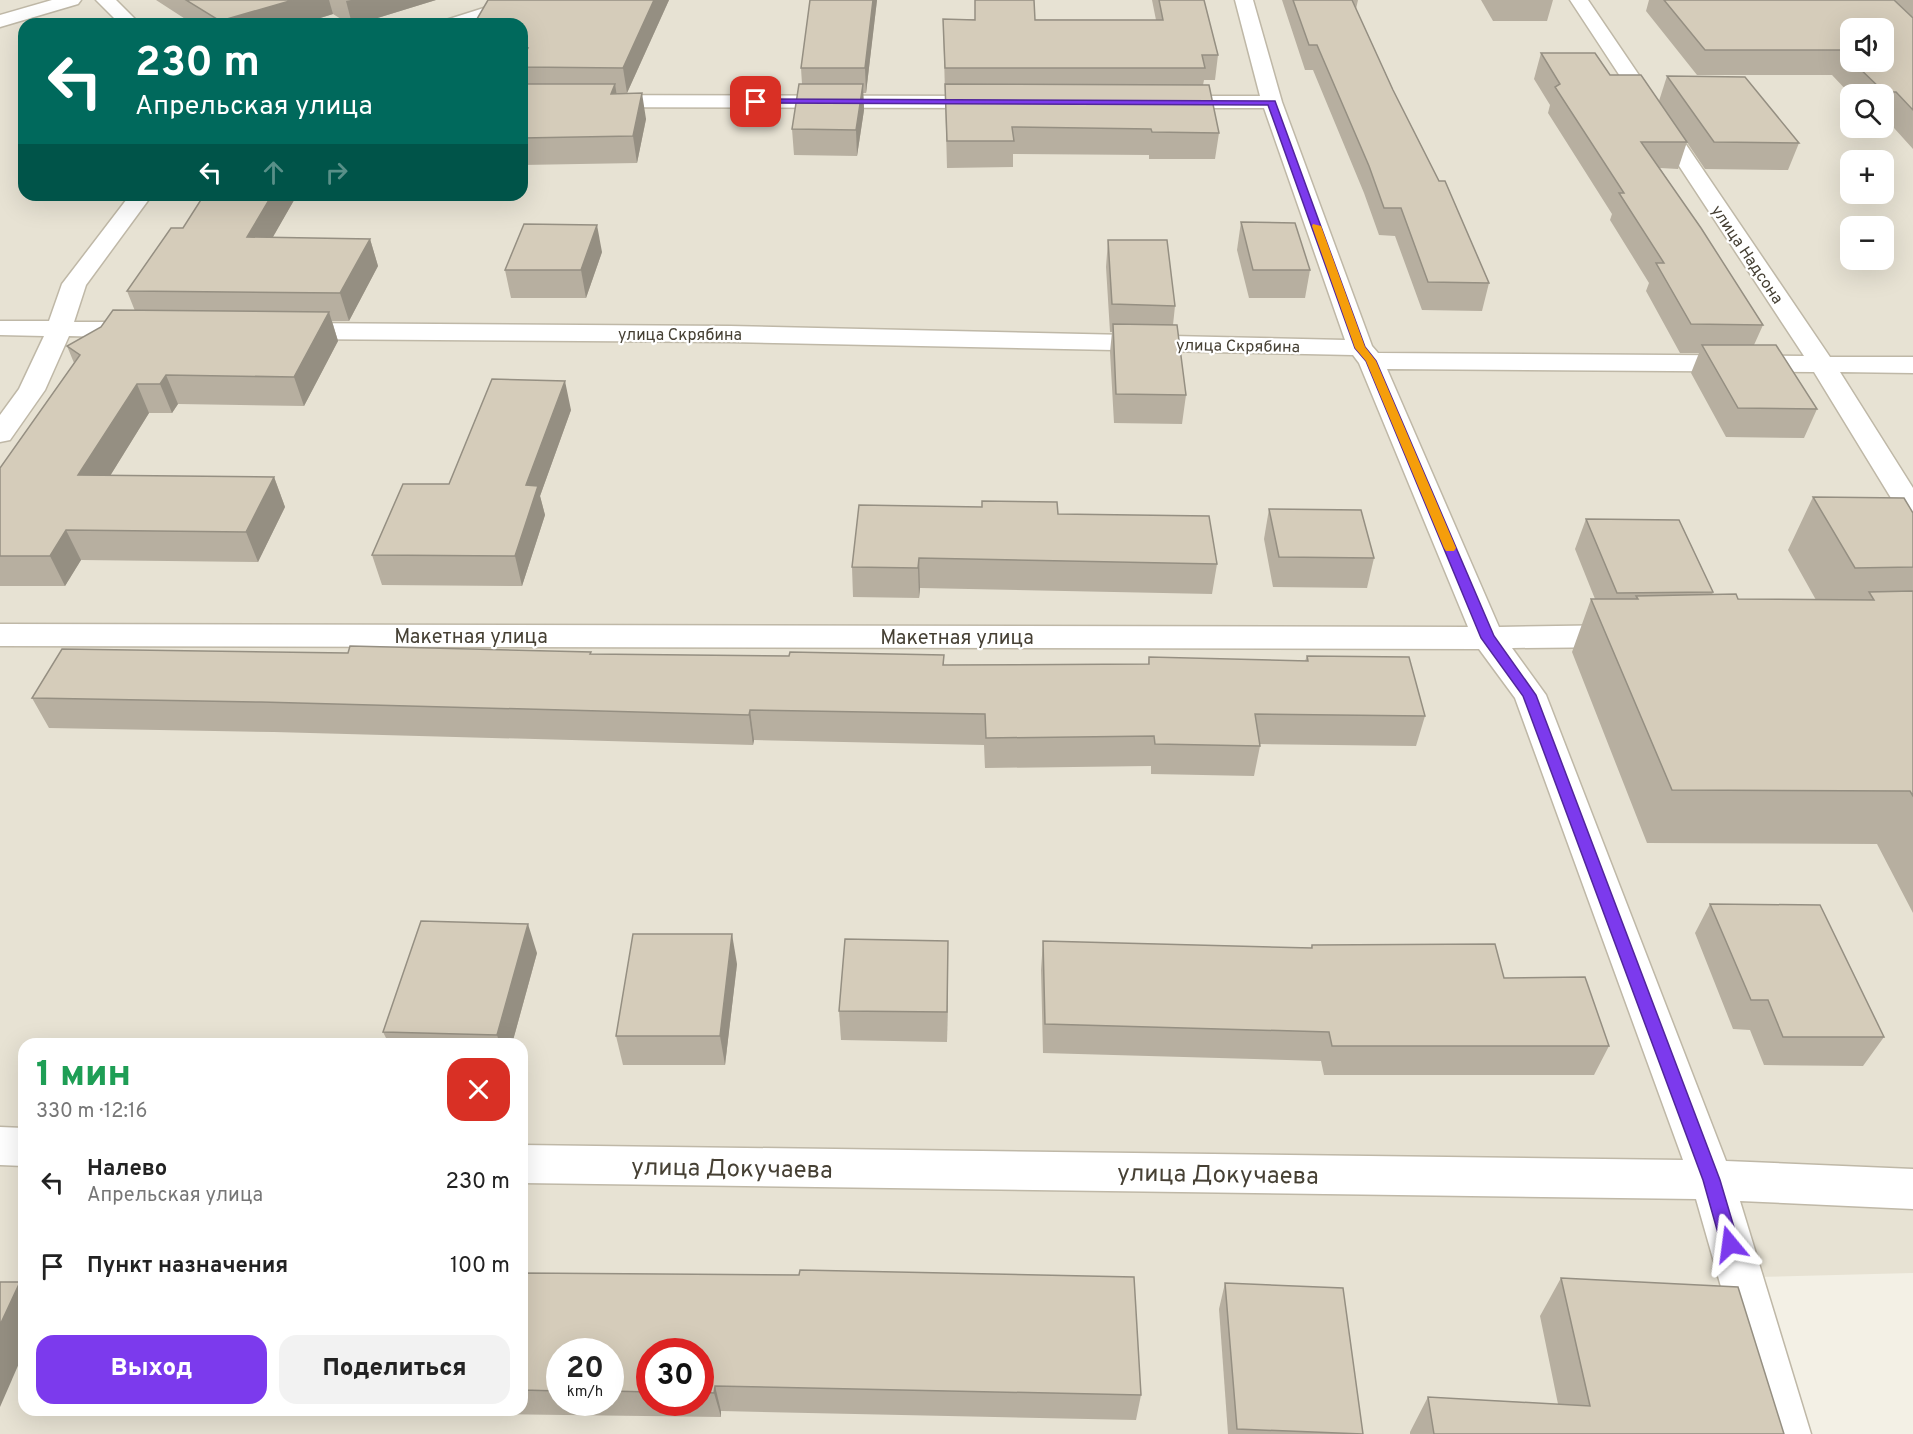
<!DOCTYPE html>
<html lang="ru">
<head>
<meta charset="utf-8">
<style>
  body { margin:0; font-family:Overpass,sans-serif; background:#f2f2f2; color:#222; height:100vh; display:flex; flex-direction:column; font-size:22px; white-space:nowrap }
  * { box-sizing:border-box; margin:0 }
  p { font-size:20px; color:#767676 }
  .icon { flex:none; width:33px; height:33px; fill:none; stroke:currentColor; stroke-width:2; stroke-linecap:round; stroke-linejoin:round }
  .map { position:relative; flex:1; overflow:hidden }
  .details { position:absolute; left:18px; top:1038px; width:510px; height:378px; display:flex; flex-direction:column; background:#fff; border-radius:18px; box-shadow:0 6px 24px #0002 }
  .details>* { flex:none }
  .hud { position:absolute; left:18px; top:18px; width:510px; height:183px; border-radius:18px; box-shadow:0 6px 24px #0002; background:#00695c; color:#fff; overflow:hidden }
  .fabs { position:absolute; left:1840px; top:18px; display:grid; gap:12px }
  .fabs a { display:grid; place-items:center; width:54px; height:54px; border-radius:12px; background:#fff; box-shadow:0 6px 24px #0002; font-size:30px }
  .speed { position:absolute; left:546px; top:1338px; display:flex; gap:12px; font-size:30px; font-weight:700; text-align:center }
  .speed>* { display:grid; place-content:center; width:78px; height:78px; border-radius:50%; background:#fff; box-shadow:0 6px 24px #0002; line-height:1 }
  .speed small { font-size:15px; font-weight:400 }
  .speed .limit { border:9px solid #d22; background:#fff; color:#111 }
  .pin { position:absolute; display:grid; place-items:center; width:51px; height:51px; color:#fff; margin:-26px; border-radius:12px; box-shadow:0 3px 9px #0006 }
  .me { position:absolute; width:66px; margin:-33px; rotate:344deg; stroke-linejoin:round; filter:drop-shadow(0 0 4px #0008) }
  .turn { display:flex; align-items:center; gap:21px; height:126px; padding:0 18px; font-size:27px }
  .turn .icon { width:78px; height:78px; stroke-width:2.5 }
  .turn b { display:block; font-size:42px; line-height:51px }
  .lanes { display:flex; align-items:center; height:57px; padding:0 18px; background:#0003; justify-content:center; gap:30px; direction:ltr }
  .lanes .off { opacity:.35 }
  .round { display:grid; place-items:center; flex:none; width:63px; height:63px; border-radius:18px; background:#f2f2f2 }
  .headline { display:flex; align-items:center; justify-content:space-between; height:102px; padding:0 18px }
  h1 { font-size:36px; font-weight:800; line-height:45px; color:#1e9e55 }
  .cta { display:flex; gap:12px; margin-top:auto; padding:12px 18px }
  .cta a { flex:1; height:69px; border-radius:18px; background:#7c3aed; color:#fff; font-size:24px; font-weight:800; line-height:69px; text-align:center }
  .cta a+a { background:#f2f2f2; color:#222 }
  ul { padding:0; list-style:none }
  li { display:flex; align-items:center; gap:18px; height:84px; padding:0 18px }
  li div { flex:1 }
  li b { display:block; font-size:22px }
  li em { font-style:normal }
  .map>svg:first-child { display:block }
  .residential { fill:#e7e2d3; fill-rule:evenodd }
  .lines { fill:none; stroke-linecap:round; stroke-linejoin:round }
  .minor-casing { stroke:#bfb8a7; stroke-width:3 }
  .minor { fill:#fff; fill-rule:evenodd }
  .wall { fill:#b7afa0; fill-rule:evenodd }
  .shaded-wall { fill:#958f82 }
  .building { fill:#d5ccba; stroke:#958f82; stroke-width:1.5 }
  .route { fill:#7c3aed; stroke:#51269a; stroke-width:1.5 }
  .slow { fill:#f59e0b }
  .labels { text-anchor:middle; stroke-width:4.5; stroke-linejoin:round; paint-order:stroke }
  .far-street-label { font-size:16px; fill:#464034; stroke:#fff }
  .street-label { font-size:20px; fill:#464034; stroke:#fff }
  .near-street-label { font-size:24px; fill:#464034; stroke:#fff }
</style>
</head>
<body>
<div class="map">
<svg width="1913" height="1434" viewBox="0 0 1913 1434">
  <rect width="100%" height="100%" fill="#f3f0e5"/>
  <path class="residential" d="M 0,0 L 1913,0 L 1913,1273 L 1756,1277 L 1793,1434 L 0,1434 ZM 24,24 L 522,24 L 522,195 L 24,195 ZM 1851,28 L 1884,28 L 1884,62 L 1851,62 ZM 1851,94 L 1884,94 L 1884,128 L 1851,128 ZM 1851,160 L 1884,160 L 1884,194 L 1851,194 ZM 1851,226 L 1884,226 L 1884,260 L 1851,260 ZM 24,1044 L 522,1044 L 522,1410 L 24,1410 ZM 560,1352 L 610,1352 L 610,1402 L 560,1402 ZM 650,1352 L 700,1352 L 700,1402 L 650,1402 Z"/>
  <g class="lines">
    <defs>
      <g id="minor">
        <path d="M 52,0 L 81,0 L 78,4 L 0,27 L 0,15 Z"/>
        <path d="M 96,0 L 116,0 L 140,24 L 120,24 Z"/>
        <path d="M 509,0 L 537,0 L 534,4 L 472,24 L 444,24 L 446,20 Z"/>
        <path d="M 1235,0 L 1253,0 L 1282,102 L 1372,346 L 1378,353 L 1804,356 L 1570,0 L 1588,0 L 1830,357 L 1913,357 L 1913,373 L 1840,372 L 1913,488 L 1913,520 L 1903,517 L 1899,511 L 1814,372 L 1387,369 L 1499,627 L 1623,625 L 1634,629 L 1639,636 L 1634,643 L 1623,647 L 1512,648 L 1546,695 L 1726,1161 L 1913,1169 L 1913,1209 L 1740,1201 L 1811,1434 L 1763,1434 L 1696,1199 L 522,1183 L 522,1145 L 1683,1160 L 1515,698 L 1479,649 L 0,646 L 0,624 L 1468,627 L 1359,363 L 1353,355 L 730,342 L 290,339 L 281,336 L 277,331 L 281,326 L 290,323 L 730,326 L 1345,340 L 1264,108 L 1168,108 L 1161,106 L 1158,102 L 1161,98 L 1168,96 L 1260,96 Z"/>
        <path d="M 522,95 L 991,96 L 998,98 L 1001,102 L 998,106 L 991,108 L 522,107 Z"/>
        <path d="M 130,195 L 152,195 L 86,285 L 74,322 L 142,322 L 151,325 L 155,330 L 151,335 L 142,338 L 69,336 L 45,390 L 10,440 L 0,442 L 0,415 L 19,389 L 44,336 L 0,335 L 0,321 L 49,321 L 62,284 Z"/>
        <path d="M 0,1127 L 24,1128 L 24,1166 L 0,1165 Z"/>
      </g>
    </defs>
    <use href="#minor" class="minor-casing"/>
    <use href="#minor" class="minor"/>
  </g>
  <g class="wall">
    <path d="M 156,0 L 436,0 L 358,24 L 349,24 L 333,14 L 301,24 L 193,24 Z"/>
    <path d="M 488,0 L 669,0 L 627,93 L 617,93 L 646,119 L 637,163 L 522,165 L 522,24 Z"/>
    <path d="M 810,0 L 877,0 L 866,93 L 863,93 L 864,110 L 857,156 L 794,155 L 792,129 L 802,84 L 801,68 Z"/>
    <path d="M 1152,0 L 1204,0 L 1218,55 L 1215,80 L 1204,80 L 1203,85 L 1219,133 L 1215,159 L 1149,159 L 1149,155 L 1013,154 L 1013,167 L 947,168 L 943,19 L 1156,20 Z"/>
    <path d="M 1282,0 L 1358,0 L 1356,9 L 1393,90 L 1489,283 L 1482,311 L 1422,310 L 1395,236 L 1379,235 L 1364,193 L 1313,70 L 1305,70 Z"/>
    <path d="M 1481,0 L 1553,0 L 1547,21 L 1493,21 Z"/>
    <path d="M 1649,0 L 1913,0 L 1913,149 L 1885,118 L 1884,118 L 1884,94 L 1851,94 L 1851,95 L 1832,75 L 1697,75 L 1646,11 ZM 1851,28 L 1884,62 L 1851,62 Z"/>
    <path d="M 1541,53 L 1610,75 L 1687,142 L 1678,169 L 1660,168 L 1763,325 L 1754,345 L 1817,409 L 1804,438 L 1726,437 L 1691,373 L 1699,353 L 1680,353 L 1646,291 L 1649,283 L 1610,220 L 1612,214 L 1548,113 L 1550,105 L 1534,79 Z"/>
    <path d="M 1667,76 L 1799,143 L 1788,170 L 1705,169 L 1659,101 Z"/>
    <path d="M 297,195 L 272,238 L 370,239 L 378,266 L 349,321 L 332,321 L 338,341 L 304,406 L 178,404 L 172,413 L 149,413 L 110,476 L 274,477 L 285,507 L 258,562 L 81,560 L 65,586 L 0,586 L 0,468 L 74,363 L 67,346 L 135,311 L 127,291 L 183,228 Z"/>
    <path d="M 1241,222 L 1310,270 L 1305,298 L 1249,298 L 1237,250 Z"/>
    <path d="M 1108,240 L 1175,306 L 1173,325 L 1186,395 L 1182,424 L 1114,423 L 1110,352 L 1112,332 L 1110,332 L 1106,267 Z"/>
    <path d="M 602,252 L 586,298 L 511,298 L 505,270 Z"/>
    <path d="M 571,410 L 540,496 L 545,515 L 522,586 L 382,585 L 372,555 L 449,484 Z"/>
    <path d="M 1813,497 L 1913,513 L 1913,913 L 1877,844 L 1647,843 L 1572,652 L 1591,599 L 1595,599 L 1575,549 L 1586,519 L 1713,592 L 1712,595 L 1738,599 L 1816,600 L 1788,550 Z"/>
    <path d="M 1269,509 L 1374,558 L 1367,588 L 1273,587 L 1264,539 Z"/>
    <path d="M 1058,514 L 1217,564 L 1212,594 L 920,588 L 919,598 L 853,597 L 852,567 Z"/>
    <path d="M 591,652 L 591,654 L 789,656 L 944,655 L 944,665 L 1148,664 L 1149,657 L 1305,661 L 1307,656 L 1425,716 L 1416,746 L 1259,744 L 1260,746 L 1254,776 L 1151,774 L 1151,766 L 985,768 L 984,745 L 754,740 L 753,745 L 274,732 L 49,728 L 32,698 L 348,653 Z"/>
    <path d="M 1710,904 L 1884,1037 L 1863,1066 L 1764,1065 L 1750,1030 L 1733,1029 L 1695,933 Z"/>
    <path d="M 948,941 L 947,1042 L 841,1040 L 839,1011 Z"/>
    <path d="M 1043,941 L 1311,948 L 1312,945 L 1504,978 L 1609,1046 L 1594,1075 L 1324,1075 L 1321,1061 L 1043,1053 L 1041,970 Z"/>
    <path d="M 537,953 L 512,1044 L 389,1044 L 383,1032 Z"/>
    <path d="M 737,964 L 725,1065 L 623,1065 L 616,1036 Z"/>
    <path d="M 522,1273 L 1141,1395 L 1136,1420 L 721,1411 L 721,1417 L 492,1414 L 490,1410 L 522,1410 ZM 560,1352 L 610,1352 L 610,1402 L 560,1402 ZM 650,1352 L 700,1352 L 700,1402 L 650,1402 Z"/>
    <path d="M 1561,1278 L 1784,1434 L 1410,1434 L 1410,1432 L 1428,1397 L 1558,1404 L 1540,1316 Z"/>
    <path d="M 1225,1283 L 1363,1434 L 1228,1434 L 1219,1309 Z"/>
  </g>
  <g class="shaded-wall">
    <path d="M 293,0 L 329,0 L 333,14 L 301,24 L 221,24 L 220,21 Z"/>
    <path d="M 351,0 L 436,0 L 358,24 L 352,24 L 346,1 Z"/>
    <path d="M 654,0 L 669,0 L 627,93 L 623,68 Z"/>
    <path d="M 873,0 L 877,0 L 866,93 L 865,68 Z"/>
    <path d="M 615,84 L 619,109 L 611,94 Z"/>
    <path d="M 863,84 L 864,110 L 857,156 L 856,130 Z"/>
    <path d="M 642,93 L 646,119 L 637,163 L 633,136 Z"/>
    <path d="M 272,195 L 297,195 L 257,265 L 247,237 Z"/>
    <path d="M 597,225 L 602,252 L 586,298 L 581,270 Z"/>
    <path d="M 370,239 L 378,266 L 349,321 L 340,293 Z"/>
    <path d="M 329,312 L 338,341 L 304,406 L 294,377 Z"/>
    <path d="M 166,375 L 178,404 L 172,413 L 160,384 Z"/>
    <path d="M 565,381 L 571,410 L 540,496 L 545,515 L 522,586 L 515,556 L 526,485 Z"/>
    <path d="M 137,384 L 149,413 L 92,505 L 78,475 Z"/>
    <path d="M 274,477 L 285,507 L 258,562 L 246,532 Z"/>
    <path d="M 66,530 L 81,560 L 65,586 L 50,556 Z"/>
    <path d="M 919,558 L 920,588 L 919,598 L 918,568 Z"/>
    <path d="M 750,710 L 754,740 L 753,745 L 749,715 Z"/>
    <path d="M 528,924 L 537,953 L 512,1044 L 500,1044 L 497,1035 Z"/>
    <path d="M 732,934 L 737,964 L 725,1065 L 720,1036 Z"/>
    <path d="M 948,941 L 948,971 L 947,1042 L 947,1012 Z"/>
    <path d="M 20,1282 L 24,1287 L 24,1352 L 0,1407 L 0,1325 Z"/>
    <path d="M 715,1386 L 721,1411 L 721,1417 L 714,1393 Z"/>
  </g>
  <g class="building">
    <path d="M 186,0 L 293,0 L 220,21 Z"/>
    <path d="M 488,0 L 654,0 L 623,68 L 522,67 L 522,59 L 528,48 L 522,48 L 522,24 L 474,24 Z"/>
    <path d="M 810,0 L 873,0 L 865,68 L 801,68 Z"/>
    <path d="M 975,0 L 1034,0 L 1035,20 L 1163,20 L 1159,0 L 1204,0 L 1218,55 L 1202,55 L 1205,68 L 945,68 L 943,19 L 975,20 Z"/>
    <path d="M 1293,0 L 1352,0 L 1393,90 L 1439,181 L 1445,181 L 1489,283 L 1428,282 L 1401,208 L 1384,208 L 1369,166 L 1317,45 L 1309,45 Z"/>
    <path d="M 1664,0 L 1894,0 L 1913,18 L 1913,110 L 1896,92 L 1884,92 L 1853,62 L 1884,62 L 1884,28 L 1851,28 L 1851,60 L 1842,50 L 1705,50 Z"/>
    <path d="M 1541,53 L 1595,53 L 1610,75 L 1641,75 L 1687,142 L 1641,142 L 1701,228 L 1763,325 L 1691,324 L 1656,263 L 1664,263 L 1619,193 L 1624,193 L 1555,87 L 1560,84 Z"/>
    <path d="M 1667,76 L 1745,77 L 1799,143 L 1714,142 Z"/>
    <path d="M 522,84 L 615,84 L 611,94 L 642,93 L 633,136 L 522,138 Z"/>
    <path d="M 799,84 L 863,84 L 856,130 L 792,129 Z"/>
    <path d="M 945,84 L 1209,85 L 1219,133 L 1152,132 L 1151,129 L 1012,127 L 1014,141 L 947,141 Z"/>
    <path d="M 204,195 L 272,195 L 247,237 L 370,239 L 340,293 L 127,291 L 171,228 L 183,228 Z"/>
    <path d="M 1241,222 L 1295,223 L 1310,270 L 1253,270 Z"/>
    <path d="M 524,224 L 597,225 L 581,270 L 505,270 Z"/>
    <path d="M 1108,240 L 1167,240 L 1175,306 L 1112,304 Z"/>
    <path d="M 113,310 L 329,312 L 294,377 L 166,375 L 160,384 L 137,384 L 78,475 L 274,477 L 246,532 L 66,530 L 50,556 L 0,556 L 0,468 L 80,355 L 67,346 L 101,327 Z"/>
    <path d="M 1113,324 L 1177,325 L 1186,395 L 1116,394 Z"/>
    <path d="M 1702,345 L 1776,345 L 1817,409 L 1738,408 Z"/>
    <path d="M 492,379 L 565,381 L 526,485 L 538,486 L 515,556 L 372,555 L 403,484 L 449,484 Z"/>
    <path d="M 1813,497 L 1904,498 L 1913,513 L 1913,567 L 1855,568 Z"/>
    <path d="M 982,501 L 1057,502 L 1058,514 L 1209,516 L 1217,564 L 919,558 L 918,568 L 852,567 L 859,505 L 982,507 Z"/>
    <path d="M 1269,509 L 1361,510 L 1374,558 L 1279,557 Z"/>
    <path d="M 1586,519 L 1679,520 L 1713,592 L 1617,593 Z"/>
    <path d="M 1913,591 L 1913,796 L 1910,791 L 1672,790 L 1591,599 L 1638,599 L 1636,596 L 1736,594 L 1738,599 L 1874,600 L 1869,592 Z"/>
    <path d="M 350,646 L 591,652 L 590,654 L 789,656 L 790,652 L 944,655 L 943,665 L 1149,664 L 1149,657 L 1308,661 L 1307,656 L 1409,657 L 1425,716 L 1255,714 L 1260,746 L 1155,744 L 1154,736 L 986,738 L 985,714 L 750,710 L 749,715 L 261,702 L 32,698 L 62,649 L 348,653 Z"/>
    <path d="M 1710,904 L 1820,905 L 1884,1037 L 1783,1037 L 1768,1000 L 1751,1000 Z"/>
    <path d="M 421,921 L 528,924 L 497,1035 L 383,1032 Z"/>
    <path d="M 633,934 L 732,934 L 720,1036 L 616,1036 Z"/>
    <path d="M 845,939 L 948,941 L 947,1012 L 839,1011 Z"/>
    <path d="M 1043,941 L 1312,948 L 1312,945 L 1495,944 L 1504,978 L 1585,977 L 1609,1046 L 1332,1046 L 1329,1032 L 1045,1024 Z"/>
    <path d="M 800,1270 L 1134,1277 L 1141,1395 L 715,1386 L 714,1393 L 700,1392 L 700,1352 L 650,1352 L 650,1392 L 610,1391 L 610,1352 L 560,1352 L 560,1391 L 522,1390 L 522,1273 L 799,1275 Z"/>
    <path d="M 1561,1278 L 1738,1287 L 1784,1434 L 1434,1434 L 1428,1397 L 1590,1406 Z"/>
    <path d="M 0,1282 L 20,1282 L 0,1325 Z"/>
    <path d="M 1225,1283 L 1343,1288 L 1363,1434 L 1237,1429 Z"/>
  </g>
  <path class="route" d="M 756,99 L 1275,101 L 1365,347 L 1376,361 L 1494,636 L 1536,695 L 1720,1180 L 1739,1244 L 1737,1250 L 1730,1252 L 1724,1250 L 1721,1244 L 1703,1180 L 1523,696 L 1481,638 L 1366,361 L 1355,348 L 1268,105 L 753,103 L 752,102 Z"/>
  <path class="slow" d="M 1313,224 L 1321,226 L 1365,347 L 1376,361 L 1456,548 L 1454,551 L 1446,551 L 1444,548 L 1366,361 L 1355,348 L 1312,226 Z"/>
  <g class="labels">
    <g class="far-street-label">
      <text transform="translate(1748 254) rotate(56)" y="6">улица Надсона</text>
      <text x="680" y="340">улица Скрябина</text>
      <text transform="translate(1238 345) rotate(1)" y="6">улица Скрябина</text>
    </g>
    <g class="street-label">
      <text x="471" y="643">Макетная улица</text>
      <text x="957" y="644">Макетная улица</text>
    </g>
    <g class="near-street-label">
      <text transform="translate(732 1168) rotate(1)" y="8">улица Докучаева</text>
      <text transform="translate(1218 1174) rotate(1)" y="8">улица Докучаева</text>
    </g>
  </g>
</svg>
<div class="fabs">
<a><svg class="icon" aria-label="sound" viewBox="0 0 24 24"><path d="M4 9h4l5-4v14l-5-4H4zM17 9q2 3 0 6"/></svg></a>
<a><svg class="icon" aria-label="search" viewBox="0 0 24 24"><circle cx="10" cy="10" r="6"/><path d="M15 15l6 6"/></svg></a>
<a>+</a>
<a>−</a>
</div>
<div class="speed"><div>20<small>km/h</small></div><div class="limit">30</div></div>
<div class="pin" style="left:756px;top:102px;background:#d93025"><svg class="icon" aria-label="arrive" viewBox="0 0 24 24"><path d="M6 21V4h12l-3 4 3 4H6"/></svg></div>
<svg class="me" style="left:1730px;top:1244px" viewBox="-20 -20 40 40"><path d="M0-17L14 15 0 8-14 15z" fill="#7c3aed" stroke="#fff" stroke-width="4"/></svg>
<div class="hud">
<div class="turn"><svg class="icon" aria-label="left" viewBox="0 0 24 24"><path d="M17 20v-9H6M10 6l-5 5 5 5"/></svg><div><b>230 m</b>Апрельская улица</div></div>
<div class="lanes"><svg class="icon" aria-label="left" viewBox="0 0 24 24"><path d="M17 20v-9H6M10 6l-5 5 5 5"/></svg><svg class="icon off" aria-label="ahead" viewBox="0 0 24 24"><path d="M12 20V5M6 11l6-6 6 6"/></svg><svg class="icon off" aria-label="right" viewBox="0 0 24 24"><path d="M7 20v-9h11M14 6l5 5-5 5"/></svg></div>
</div>
<section class="details">
<div class="headline"><div><h1>1 мин</h1><p>330 m · 12:16</p></div><a class="round" style="background:#d93025;color:#fff"><svg class="icon" aria-label="close" viewBox="0 0 24 24"><path d="M6 6l12 12M18 6L6 18"/></svg></a></div>
<ul>
<li><svg class="icon" aria-label="left" viewBox="0 0 24 24"><path d="M17 20v-9H6M10 6l-5 5 5 5"/></svg><div><b>Налево</b><p>Апрельская улица</p></div><em>230 m</em></li>
<li><svg class="icon" aria-label="arrive" viewBox="0 0 24 24"><path d="M6 21V4h12l-3 4 3 4H6"/></svg><div><b>Пункт назначения</b></div><em>100 m</em></li>
</ul>
<div class="cta"><a>Выход</a><a>Поделиться</a></div>
</section>
</div>
</body>
</html>
